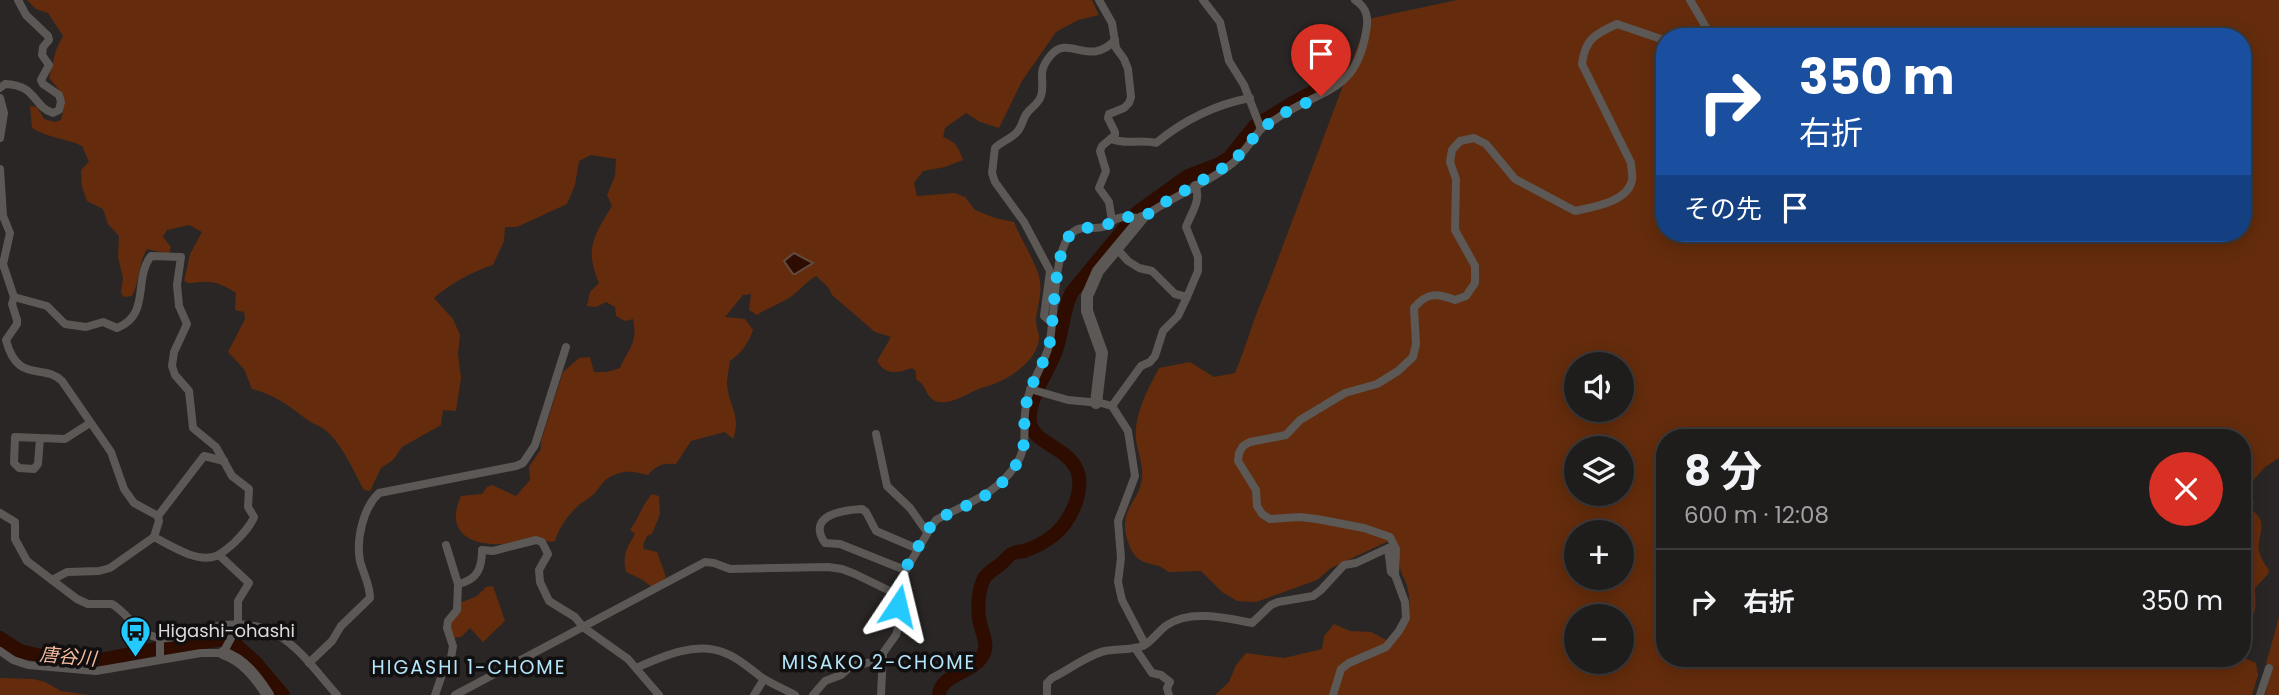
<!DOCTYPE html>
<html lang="ja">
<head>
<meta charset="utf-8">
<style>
  body { margin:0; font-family:Poppins,"Noto Sans JP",sans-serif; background:#272525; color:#f1f3f6; height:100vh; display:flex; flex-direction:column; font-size:26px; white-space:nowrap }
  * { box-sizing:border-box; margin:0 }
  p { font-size:23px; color:#a1a1a3 }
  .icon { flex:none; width:38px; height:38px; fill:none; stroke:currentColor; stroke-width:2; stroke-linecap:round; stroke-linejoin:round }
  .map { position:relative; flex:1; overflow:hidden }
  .details { position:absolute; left:1656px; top:429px; width:595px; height:238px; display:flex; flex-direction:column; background:#1f1c1c; border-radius:28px; box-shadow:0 4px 18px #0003,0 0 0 2px #3c3a3b }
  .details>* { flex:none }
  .banner { position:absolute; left:1656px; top:28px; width:595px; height:214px; border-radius:28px; box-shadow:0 4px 18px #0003,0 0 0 2px #3c3a3b; background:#1a4fa0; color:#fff; overflow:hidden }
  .fabs { position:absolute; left:1564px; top:352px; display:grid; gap:14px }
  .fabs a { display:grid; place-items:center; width:70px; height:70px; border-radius:50%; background:#1f1c1c; box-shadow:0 4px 18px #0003,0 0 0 2px #3c3a3b; font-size:35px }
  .pin { position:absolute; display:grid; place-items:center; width:60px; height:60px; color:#fff; margin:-72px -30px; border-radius:50% 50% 50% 0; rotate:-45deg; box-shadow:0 0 7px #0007 }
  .pin .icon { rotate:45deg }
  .me { position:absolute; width:77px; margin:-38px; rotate:10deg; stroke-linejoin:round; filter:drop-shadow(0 0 5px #0008) }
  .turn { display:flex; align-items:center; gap:24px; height:147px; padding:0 28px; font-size:32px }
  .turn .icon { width:91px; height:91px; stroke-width:2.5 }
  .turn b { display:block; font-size:49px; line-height:60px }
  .then { display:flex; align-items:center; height:66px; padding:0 28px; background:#0003; gap:14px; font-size:26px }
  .round { display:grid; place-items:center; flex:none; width:74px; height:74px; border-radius:37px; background:#272525 }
  .head { display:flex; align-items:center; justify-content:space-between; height:119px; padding:0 28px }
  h1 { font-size:42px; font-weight:700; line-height:52px }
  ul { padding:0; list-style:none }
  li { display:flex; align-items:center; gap:21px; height:105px; padding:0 28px; border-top:2px solid #3c3a3b }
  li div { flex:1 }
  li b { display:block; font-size:26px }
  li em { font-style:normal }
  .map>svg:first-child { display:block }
  .green { fill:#642c0c; fill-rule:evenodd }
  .water { fill:#2e0c00; stroke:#624a41; stroke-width:2 }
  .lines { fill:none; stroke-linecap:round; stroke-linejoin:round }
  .river { stroke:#2e0c00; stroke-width:14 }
  .street { stroke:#5b5856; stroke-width:8 }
  .secondary { stroke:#5b5856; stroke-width:12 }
  .route { stroke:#24c9fe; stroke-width:12; stroke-dasharray:0 21.6 }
  .labels { text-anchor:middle; stroke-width:7; stroke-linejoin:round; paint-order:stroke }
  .poi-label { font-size:18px; fill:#dddbda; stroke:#110f0f; text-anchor:start }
  .water-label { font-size:19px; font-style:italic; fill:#f7bb9e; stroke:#110f0f }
  .neighbourhood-label { font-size:19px; letter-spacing:2px; fill:#b4e6fc; stroke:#110f0f }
</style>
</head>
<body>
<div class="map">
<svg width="2279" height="695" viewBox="0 0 2279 695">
  <rect width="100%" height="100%" fill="#292625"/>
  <g class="green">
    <path d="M 27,0 L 1092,0 L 1099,15 L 1078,20 L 1056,32 L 1022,81 L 999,128 L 980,122 L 966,113 L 945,128 L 943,137 C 955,141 959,148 963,160 L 945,167 L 923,171 L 914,183 L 917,196 L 955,193 L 965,197 L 975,210 L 995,218 L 1014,222 C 1021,240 1033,257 1039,276 C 1043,291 1038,304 1036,318 C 1035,325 1040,333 1039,340 C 1035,364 1005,382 984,387 C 969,391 943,413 929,396 C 923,388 927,387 916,379 L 916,371 L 912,368 C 897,373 886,376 877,361 L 891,337 L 875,332 L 832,295 L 828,287 L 816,276 C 807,281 801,289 793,295 C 783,303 769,307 757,315 L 749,310 L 751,294 L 743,295 L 725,317 L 745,319 L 753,330 C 748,344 742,352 730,361 C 729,369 727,376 727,384 C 728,405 742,415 733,439 L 725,432 L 691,441 L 676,464 C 663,463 656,465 648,475 C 639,473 629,470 620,473 C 604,477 603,484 594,494 C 589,499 581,502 576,508 C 567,516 558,530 555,541 C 546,543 542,539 534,538 C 523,537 512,544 501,544 C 468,546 445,530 461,496 L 482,494 L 487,487 L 492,485 L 516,496 L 530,480 L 529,467 L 541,449 L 541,441 L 563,372 L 579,358 L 590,357 L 594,372 L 607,372 L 620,368 C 629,347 638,344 633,319 L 625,321 L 616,316 L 615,307 L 606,302 L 596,307 L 587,306 L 590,292 L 599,283 C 584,248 594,236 612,206 L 607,195 L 615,176 L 616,159 L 591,155 L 579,161 L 575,185 L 567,204 L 517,227 L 505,227 L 504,241 L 493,265 C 472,272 451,283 434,298 L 453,319 L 460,335 L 458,354 L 461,378 L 456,411 L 443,410 L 441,425 L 402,447 L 393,460 L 381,468 L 370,491 L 364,490 C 353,470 342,443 324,429 C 318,425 310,423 305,418 C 288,405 273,394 252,389 L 244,369 L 228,352 L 245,319 L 244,312 L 235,310 L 236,293 C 225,286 215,281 202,282 C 193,282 192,285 184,281 L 190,254 L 202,232 L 189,225 L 167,230 L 163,237 L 171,247 L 169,254 L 147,249 C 138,263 140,281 132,296 L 124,297 L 121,293 L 123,278 L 118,257 L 119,236 L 108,224 L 103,209 L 87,201 L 82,187 L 81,170 L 89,162 L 82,146 C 65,138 48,138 32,128 L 30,106 L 37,107 L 44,119 L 55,122 L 61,120 C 67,98 63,94 49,78 L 56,50 L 63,36 L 48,13 L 36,9 Z"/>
    <path d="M 1457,0 L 2279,0 L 2279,458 L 2265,467 L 2242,493 L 2254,502 L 2252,510 C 2266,521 2261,528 2259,542 C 2257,552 2263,562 2269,570 L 2268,574 L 2255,588 C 2256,607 2258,616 2242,629 L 2242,438 L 1664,438 L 1664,658 L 2242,657 L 2256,663 L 2258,675 L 2252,695 L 1215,695 L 1229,682 L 1236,665 L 1246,653 L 1284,658 L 1322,649 L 1324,636 L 1334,624 L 1350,631 L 1371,632 L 1392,643 C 1409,627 1413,609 1407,586 C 1406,581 1402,576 1401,571 C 1397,557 1402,553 1393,539 L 1331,568 L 1317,580 L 1256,602 L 1237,601 L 1222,592 L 1201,571 L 1168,572 C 1155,559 1140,570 1130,547 C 1114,508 1141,504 1142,476 C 1143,463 1137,451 1136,439 C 1134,414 1148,389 1159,368 L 1190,362 L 1214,377 L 1235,373 C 1247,345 1254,316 1267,288 L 1368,19 ZM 1664,37 L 2242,37 L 2242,233 L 1664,233 ZM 1577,364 L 1622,364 L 1622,410 L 1577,410 ZM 1577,448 L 1622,448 L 1622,494 L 1577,494 ZM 1577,532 L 1622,532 L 1622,578 L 1577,578 ZM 1577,616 L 1622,616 L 1622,662 L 1577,662 Z"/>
    <path d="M 652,494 L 659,496 L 660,514 L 652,534 L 647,536 L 643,545 L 644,549 L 657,552 L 666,577 L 653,588 L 643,580 L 626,572 C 622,555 627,548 635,534 L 630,530 C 639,518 642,505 652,494 Z"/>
    <path d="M 493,586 L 505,621 L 483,642 L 470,628 L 461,637 L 453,638 L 450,623 L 460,603 L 477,596 L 486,587 Z"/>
    <path d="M 2279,617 L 2279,695 L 2265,695 L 2273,666 L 2266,664 Z"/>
    <path d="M 0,678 L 33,679 L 45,682 L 61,691 L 89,695 L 0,695 Z"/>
  </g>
  <path class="water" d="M 794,253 L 813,263 L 795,274 L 793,274 L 784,261 Z"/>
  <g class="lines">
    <g class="river">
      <path d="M 0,638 L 20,651 L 46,657 L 95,661 L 155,649 L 223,639 L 235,644 L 255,662 L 283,695"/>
      <path d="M 939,695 C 940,675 971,673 981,658 C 990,646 983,637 980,623 C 977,611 978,587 985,577 C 990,571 996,568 1002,563 C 1006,560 1009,554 1014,553 C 1017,551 1021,552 1024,551 C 1047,543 1064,531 1074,507 C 1098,448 1035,451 1030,423 C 1027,399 1047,374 1055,353 C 1063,333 1062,311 1072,292 L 1138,212 L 1188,176 L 1217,165 L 1229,158 L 1255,126 L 1293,103 L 1330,83"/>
    </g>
    <g class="street">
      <path d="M 1099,0 L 1112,23 L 1116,48 L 1124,59 L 1128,69 L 1131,97 L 1129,103 L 1124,108 L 1109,114 L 1108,118 L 1115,132 L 1115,135 L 1102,146 L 1100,151 L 1106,171 L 1099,188 L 1109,202 L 1112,221"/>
      <path d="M 1203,0 L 1220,22 L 1229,61 L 1244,85 L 1261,129"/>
      <path d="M 1690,0 L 1710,34 L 1709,37"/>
      <path d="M 0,88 L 5,84 C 37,85 32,106 53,113 L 59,110 L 61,102 L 59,95 L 43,84 L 41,80 L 49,65 L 42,55 L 43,47 L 49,40 L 48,36 L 26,15 L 18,0"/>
      <path d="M 0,98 L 4,113 L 0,138"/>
      <path d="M 1111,139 C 1125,145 1141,139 1156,143 C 1184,120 1213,105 1250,98"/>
      <path d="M 0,169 L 3,216 L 10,233 L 3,264 L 14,297 L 12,304 L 17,320 L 17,324 L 6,340 C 17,384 44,363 62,381 L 111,452 L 124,489 L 134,503 L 158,516 L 159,521 L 154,537 L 110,568 L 99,571 L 67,572 L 52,580"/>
      <path d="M 1117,249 L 1128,261 L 1139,268 L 1152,271 L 1175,294 L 1187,297"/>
      <path d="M 14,297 L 47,306 L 65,324 L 86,327 L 103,322 L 117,328 C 151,315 133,279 151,256 L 181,257 L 177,285 L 179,306 L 187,324 L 174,352 L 172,366 L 175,375 L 189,391 L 193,428 L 216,447 L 232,476 L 249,489 L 248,507 L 254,517 C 250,527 242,535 234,543 C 229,547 223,553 216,556 C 197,563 171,546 154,537"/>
      <path d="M 1052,323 L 1044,316 L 1050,271 L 1024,222 L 995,182 L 992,173 L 995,148 C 1001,142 1012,138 1017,132 C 1022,127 1023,118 1027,113 C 1032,107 1039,103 1041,96 C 1046,79 1035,74 1051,55 C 1069,34 1089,68 1115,40"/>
      <path d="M 1030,389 L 1068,400 L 1101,403 L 1112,406"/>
      <path d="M 876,434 L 887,486 L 910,508 L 927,532"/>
      <path d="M 40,438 L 38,464 L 34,469 L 19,468 L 14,463 L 15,437 L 65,439 L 90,423"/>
      <path d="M 0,513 L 15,522 L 15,539 L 27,561 L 77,599 L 88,604 L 112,604 C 129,614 137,635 160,638 C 173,640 200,630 213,627 C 278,613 300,653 337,695"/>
      <path d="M 158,516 L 204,456 L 224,461"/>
      <path d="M 905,570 L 840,544 L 825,543 C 806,515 843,510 862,509 L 866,512 L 876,531 L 918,549"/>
      <path d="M 458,584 C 477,580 482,569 482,550 L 493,551 L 536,540 L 542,542 L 548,554 L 539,570 L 540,582 L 549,601 L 575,617 L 583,627 L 628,659 L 659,695"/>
      <path d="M 160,638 L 160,659"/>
      <path d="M 1145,644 L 1122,600 L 1118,582 L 1121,558 L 1118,521 L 1135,476 L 1128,431 L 1112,406 L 1141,366 L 1150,362 L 1155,356 L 1163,331 L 1178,316 L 1187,297 L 1198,271 L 1198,257 L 1186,227 C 1191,213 1202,200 1195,185"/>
      <path d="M 1135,648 L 1152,673 L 1161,675 L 1170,682 L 1167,688 L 1169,695"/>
      <path d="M 0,651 L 13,660 L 28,665 L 96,671 L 201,653 L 223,653 L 238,625 L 238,601 L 249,583 L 219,555"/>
      <path d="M 309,663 L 332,641 L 341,626 L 370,598 C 370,585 363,573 360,561 C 356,539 363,508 379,493 L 516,466 L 523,463 L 535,445 L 566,347"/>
      <path d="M 636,668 C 663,656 696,641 725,653 C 739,658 750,669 761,677 C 772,684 784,689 795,695"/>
      <path d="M 435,695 L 443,672 L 450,664 L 453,646 L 447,628 L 448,621 L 457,610 L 458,584 L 446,545"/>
      <path d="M 455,695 L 705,562 L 714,563 L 730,569 L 828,567 L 842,569 L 855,574 L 896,594"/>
      <path d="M 754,695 L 764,679"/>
      <path d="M 813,695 L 825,681 L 841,675 L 851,666 L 883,660"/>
      <path d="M 881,695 L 883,653 L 896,635 L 900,622 L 896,594 L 899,582 L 931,527 L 936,520 C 967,503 998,494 1017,463 C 1029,444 1022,426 1026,406 C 1029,384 1043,367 1049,346 C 1055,320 1053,249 1072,233 C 1082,224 1092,230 1103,227 C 1108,225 1111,221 1116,219 C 1125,215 1133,218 1142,218 C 1170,197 1208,184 1234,162 C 1244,152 1252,140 1261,129 C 1265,124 1274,121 1279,117 C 1321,89 1356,93 1366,32 C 1369,18 1367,8 1355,0"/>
      <path d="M 1047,695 L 1047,683 L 1052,678 C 1069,670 1087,655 1105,651 C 1118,649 1131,650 1143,646 C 1153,641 1158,631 1167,625 C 1190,609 1227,618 1252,623 L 1271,605 L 1278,602 L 1313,596 L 1321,590 L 1344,565 L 1356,563 L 1388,548 L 1391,572 L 1395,575"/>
      <path d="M 1333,695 L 1341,669 L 1349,663 L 1386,647 L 1399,631 L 1406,618 L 1405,602 L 1395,575 L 1396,549 L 1390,537 L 1364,528 L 1317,519 L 1300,517 L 1270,519 L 1262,514 L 1257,506 L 1256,490 L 1238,461 L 1239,453 L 1243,446 L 1250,442 L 1286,435 L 1300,420 L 1345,393 L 1377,384 L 1398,371 L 1413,357 L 1416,344 L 1414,308 C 1427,292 1437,293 1455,300 L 1466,296 L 1475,283 L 1475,266 L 1455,230 L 1456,179 L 1450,162 L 1452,150 L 1460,141 L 1474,138 L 1486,144 L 1515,179 L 1575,211 C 1593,207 1628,202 1632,180 C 1633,175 1631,168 1631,163 L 1582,64 C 1585,39 1595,34 1617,24 L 1664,40"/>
      <path d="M 2260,695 L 2269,668"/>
    </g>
    <g class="secondary">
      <path d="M 1096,403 L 1102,353 L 1087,311 L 1087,296 L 1098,271 L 1142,218"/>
      <path d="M 223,653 C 244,660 257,678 268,695"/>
    </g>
  </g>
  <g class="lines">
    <path class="route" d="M 898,606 C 894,577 917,551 930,527 L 936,520 C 963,506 994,497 1012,471 C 1031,444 1021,434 1026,406 C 1029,384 1043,367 1049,346 C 1055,320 1053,249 1072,233 C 1082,224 1092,230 1103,227 C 1108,225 1111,221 1116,219 C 1125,215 1133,218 1142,218 L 1167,201 L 1233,162 L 1261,129 L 1284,113 L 1321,96"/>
  </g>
  <defs>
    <symbol id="bus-pin" viewBox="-11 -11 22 30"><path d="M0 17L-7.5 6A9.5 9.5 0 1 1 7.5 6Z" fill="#24c9fe" stroke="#110f0f"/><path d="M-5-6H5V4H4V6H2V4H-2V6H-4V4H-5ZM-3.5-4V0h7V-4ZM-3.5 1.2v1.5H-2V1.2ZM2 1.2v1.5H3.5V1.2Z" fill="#111"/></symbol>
  </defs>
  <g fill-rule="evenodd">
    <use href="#bus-pin" x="118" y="614" width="35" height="47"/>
  </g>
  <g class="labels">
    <g class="poi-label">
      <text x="158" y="637">Higashi-ohashi</text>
    </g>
    <g class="water-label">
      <text transform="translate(68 656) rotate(5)" y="7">唐谷川</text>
    </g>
    <g class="neighbourhood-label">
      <text x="879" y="669">MISAKO 2-CHOME</text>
      <text x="469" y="674">HIGASHI 1-CHOME</text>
    </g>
  </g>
</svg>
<div class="fabs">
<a><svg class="icon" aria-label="sound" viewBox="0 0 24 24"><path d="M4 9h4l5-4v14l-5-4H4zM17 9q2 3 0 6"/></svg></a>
<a><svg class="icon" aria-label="layers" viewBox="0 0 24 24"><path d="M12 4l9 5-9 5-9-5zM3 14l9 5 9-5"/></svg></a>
<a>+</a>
<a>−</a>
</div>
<div class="pin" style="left:1321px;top:96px;background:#d93025"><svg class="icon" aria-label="arrive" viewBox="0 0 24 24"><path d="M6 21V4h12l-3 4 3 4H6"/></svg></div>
<svg class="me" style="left:898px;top:606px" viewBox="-20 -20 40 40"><path d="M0-17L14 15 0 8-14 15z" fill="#24c9fe" stroke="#fff" stroke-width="4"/></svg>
<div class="banner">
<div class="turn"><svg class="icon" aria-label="right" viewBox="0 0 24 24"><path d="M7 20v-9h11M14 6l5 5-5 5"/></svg><div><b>350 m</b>右折</div></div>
<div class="then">その先<svg class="icon" aria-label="arrive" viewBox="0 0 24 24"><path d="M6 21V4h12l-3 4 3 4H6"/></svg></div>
</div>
<section class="details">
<div class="head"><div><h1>8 分</h1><p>600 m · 12:08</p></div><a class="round" style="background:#d93025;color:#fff"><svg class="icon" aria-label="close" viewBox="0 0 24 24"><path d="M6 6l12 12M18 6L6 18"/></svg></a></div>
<ul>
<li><svg class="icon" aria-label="right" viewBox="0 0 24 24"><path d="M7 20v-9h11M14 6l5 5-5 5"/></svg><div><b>右折</b></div><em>350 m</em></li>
</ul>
</section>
</div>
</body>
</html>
